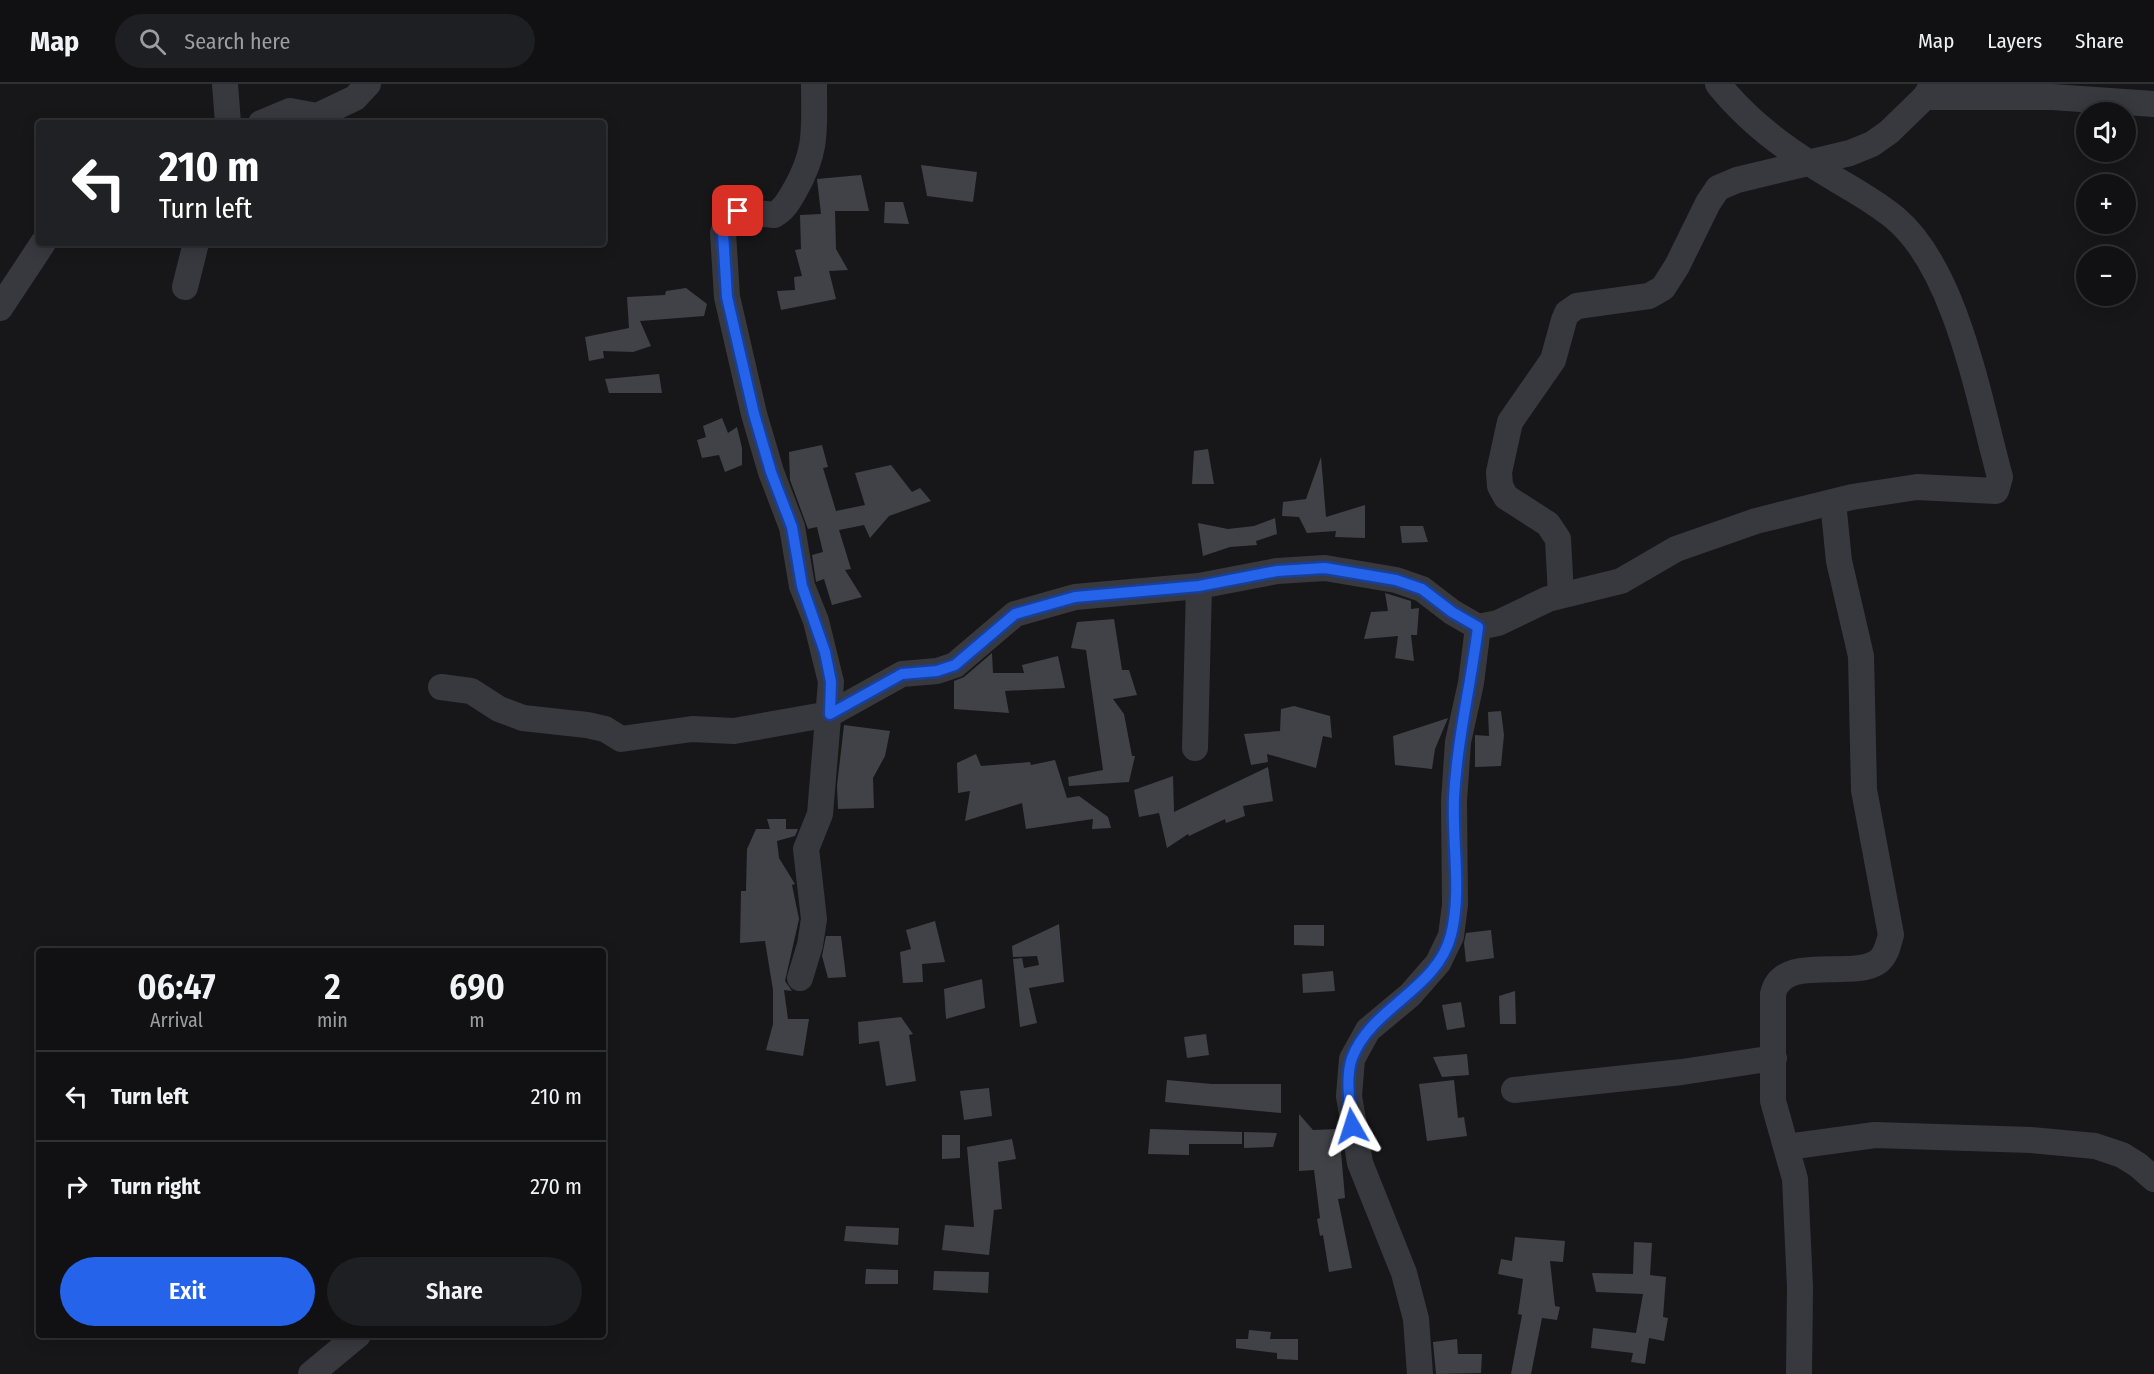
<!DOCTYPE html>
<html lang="en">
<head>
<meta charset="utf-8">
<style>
  body { margin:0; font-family:"Fira Sans Condensed",sans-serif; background:#1e1f22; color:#f1f3f6; height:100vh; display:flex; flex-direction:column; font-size:22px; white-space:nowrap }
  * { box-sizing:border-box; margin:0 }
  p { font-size:20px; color:#9c9da0 }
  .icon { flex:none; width:33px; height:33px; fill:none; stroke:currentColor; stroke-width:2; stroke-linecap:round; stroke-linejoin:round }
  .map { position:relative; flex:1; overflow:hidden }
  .details { position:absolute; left:36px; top:864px; width:570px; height:390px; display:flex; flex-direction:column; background:#111114; border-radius:6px; box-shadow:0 3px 15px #0003,0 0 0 2px #303134 }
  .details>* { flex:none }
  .hud { position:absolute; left:36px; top:36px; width:570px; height:126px; border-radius:6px; box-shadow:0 3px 15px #0003,0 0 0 2px #303134; background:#202124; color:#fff; overflow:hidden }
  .controls { position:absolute; left:2076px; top:18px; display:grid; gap:12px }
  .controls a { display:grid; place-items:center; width:60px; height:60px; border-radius:50%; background:#111114; box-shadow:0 3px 15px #0003,0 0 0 2px #303134; font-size:30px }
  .pin { position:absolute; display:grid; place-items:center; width:51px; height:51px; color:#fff; margin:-26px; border-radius:12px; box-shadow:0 3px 9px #0006 }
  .me { position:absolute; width:66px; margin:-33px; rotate:354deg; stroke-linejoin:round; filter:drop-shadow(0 0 4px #0008) }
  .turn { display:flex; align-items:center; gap:21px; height:126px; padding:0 24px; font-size:27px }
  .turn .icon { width:78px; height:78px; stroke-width:2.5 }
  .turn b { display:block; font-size:42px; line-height:51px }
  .eta { display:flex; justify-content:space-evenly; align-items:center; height:102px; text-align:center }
  .eta b { font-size:36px; font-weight:600; line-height:42px }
  .button { display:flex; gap:12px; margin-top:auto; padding:12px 24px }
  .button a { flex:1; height:69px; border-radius:36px; background:#2563eb; color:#fff; font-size:24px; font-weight:600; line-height:69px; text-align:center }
  .button a+a { background:#1e1f22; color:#f1f3f6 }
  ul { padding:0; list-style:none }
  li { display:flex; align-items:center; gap:18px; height:90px; padding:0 24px; border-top:2px solid #303134 }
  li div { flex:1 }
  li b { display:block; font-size:22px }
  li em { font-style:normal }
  header { display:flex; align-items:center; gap:36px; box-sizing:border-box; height:84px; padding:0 30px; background:#111114; border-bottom:2px solid #303134 }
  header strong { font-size:28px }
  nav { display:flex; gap:33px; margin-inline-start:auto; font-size:21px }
  .search { width:420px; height:54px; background:#1e1f22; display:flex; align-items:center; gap:15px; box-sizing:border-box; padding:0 21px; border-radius:33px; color:#9c9da0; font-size:22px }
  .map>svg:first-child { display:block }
  .building { fill:#414247 }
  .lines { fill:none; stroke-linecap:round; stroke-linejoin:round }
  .minor { stroke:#38393f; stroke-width:26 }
  .route-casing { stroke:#184099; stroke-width:15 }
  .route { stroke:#2563eb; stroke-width:10 }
</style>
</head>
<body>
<header>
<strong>Map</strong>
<div class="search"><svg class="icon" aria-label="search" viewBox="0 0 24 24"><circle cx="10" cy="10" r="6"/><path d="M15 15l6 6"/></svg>Search here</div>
<nav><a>Map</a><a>Layers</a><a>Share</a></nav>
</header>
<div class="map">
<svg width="2154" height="1290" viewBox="0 0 2154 1290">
  <rect width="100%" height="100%" fill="#17171a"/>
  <g class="building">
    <path d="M 921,81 L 977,88 L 973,118 L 927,112 Z"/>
    <path d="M 861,91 L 869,127 L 835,127 L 836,165 L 848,186 L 829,187 L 836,215 L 781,226 L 777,207 L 795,206 L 794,193 L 802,192 L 795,166 L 801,165 L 800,131 L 821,130 L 817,95 Z"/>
    <path d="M 885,118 L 903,118 L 909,140 L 884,139 Z"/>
    <path d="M 686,204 L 707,220 L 704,232 L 640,237 L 651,262 L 633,268 L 603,267 L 604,274 L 589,277 L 585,253 L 629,244 L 627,213 L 665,211 L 666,207 Z"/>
    <path d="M 659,290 L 662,309 L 609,309 L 605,295 Z"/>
    <path d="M 722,334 L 728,349 L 737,343 L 742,364 L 742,381 L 725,388 L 719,371 L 702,374 L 697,356 L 706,353 L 703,342 Z"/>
    <path d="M 822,361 L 828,383 L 823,384 L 836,427 L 865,421 L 855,389 L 891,381 L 912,408 L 920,404 L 931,417 L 889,432 L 870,454 L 864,441 L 839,446 L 851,485 L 845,486 L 862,513 L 832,521 L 824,495 L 816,498 L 812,471 L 823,468 L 817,443 L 808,445 L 790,396 L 789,368 Z"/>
    <path d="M 1208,365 L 1214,400 L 1192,400 L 1194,367 Z"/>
    <path d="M 1321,373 L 1326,433 L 1365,421 L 1365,454 L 1335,453 L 1336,447 L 1307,449 L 1299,433 L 1282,432 L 1283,418 L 1306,415 Z"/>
    <path d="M 1275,434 L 1277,450 L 1256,457 L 1257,461 L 1230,463 L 1203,472 L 1198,439 L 1228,445 L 1254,442 Z"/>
    <path d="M 1400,442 L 1423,442 L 1428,458 L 1402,459 Z"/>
    <path d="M 1385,509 L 1411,517 L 1411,525 L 1419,524 L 1417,551 L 1411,551 L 1414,577 L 1395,574 L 1398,552 L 1364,555 L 1371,528 L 1388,527 Z"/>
    <path d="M 1114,535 L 1122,586 L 1129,586 L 1137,611 L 1113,615 L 1124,630 L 1132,672 L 1135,672 L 1129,698 L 1069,702 L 1068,693 L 1103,686 L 1086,566 L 1071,564 L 1077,538 Z"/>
    <path d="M 992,569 L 993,589 L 1024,589 L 1022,581 L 1058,572 L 1065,604 L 1005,607 L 1009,629 L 954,625 L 954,597 L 964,593 Z"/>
    <path d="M 1294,622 L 1330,632 L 1332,654 L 1323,652 L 1316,684 L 1267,670 L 1268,678 L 1251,681 L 1244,650 L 1280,647 L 1281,625 Z"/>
    <path d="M 1501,627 L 1504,651 L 1501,682 L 1475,683 L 1475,651 L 1489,652 L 1488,628 Z"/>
    <path d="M 1448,634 L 1435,665 L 1432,685 L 1395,681 L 1393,652 Z"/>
    <path d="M 844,641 L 890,647 L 885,672 L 873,694 L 874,724 L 838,725 L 837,702 Z"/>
    <path d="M 976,670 L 981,682 L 1030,678 L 1031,681 L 1055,676 L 1067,714 L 1079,712 L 1108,733 L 1111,744 L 1092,745 L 1093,735 L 1026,745 L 1022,719 L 965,737 L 970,707 L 958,709 L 957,679 Z"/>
    <path d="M 1268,683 L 1273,717 L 1243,722 L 1245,732 L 1226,739 L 1225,735 L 1189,752 L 1188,750 L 1167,764 L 1159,729 L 1139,733 L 1134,706 L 1173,692 L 1174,728 Z"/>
    <path d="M 767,735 L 786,735 L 786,745 L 798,745 L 795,752 L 777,757 L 779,774 L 795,800 L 792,801 L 799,835 L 785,897 L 792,907 L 784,906 L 788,935 L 809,935 L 803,972 L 766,966 L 773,940 L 773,906 L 765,857 L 740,859 L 741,807 L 746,807 L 747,765 L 756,745 L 770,745 Z"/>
    <path d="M 935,837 L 945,878 L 922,880 L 923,898 L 903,899 L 900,868 L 911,865 L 906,846 Z"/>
    <path d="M 1059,840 L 1064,898 L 1029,904 L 1037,939 L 1020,943 L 1013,875 L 1022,874 L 1024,884 L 1039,881 L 1037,872 L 1013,873 L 1012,862 Z"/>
    <path d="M 1294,841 L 1324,841 L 1324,862 L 1294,861 Z"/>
    <path d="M 1491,846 L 1494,874 L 1466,878 L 1464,859 L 1466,849 Z"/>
    <path d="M 826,852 L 841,852 L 846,893 L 828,894 L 822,872 Z"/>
    <path d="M 1333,887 L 1335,907 L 1303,909 L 1302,890 Z"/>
    <path d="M 982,895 L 985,924 L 946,935 L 944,905 Z"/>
    <path d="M 1515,907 L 1516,940 L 1500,940 L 1499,912 Z"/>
    <path d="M 1461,918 L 1465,943 L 1447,946 L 1442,921 Z"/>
    <path d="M 901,933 L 913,950 L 909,951 L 916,997 L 886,1002 L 879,957 L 859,960 L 858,938 Z"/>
    <path d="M 1206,950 L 1209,971 L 1187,974 L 1184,953 Z"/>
    <path d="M 1467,970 L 1469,991 L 1442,993 L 1433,973 Z"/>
    <path d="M 1167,996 L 1212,1000 L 1281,1000 L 1281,1029 L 1165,1018 Z"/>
    <path d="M 1454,996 L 1458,1034 L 1464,1033 L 1467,1052 L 1427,1057 L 1419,1000 Z"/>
    <path d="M 989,1004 L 992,1032 L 964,1036 L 960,1007 Z"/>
    <path d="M 1299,1030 L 1313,1046 L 1339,1045 L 1345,1114 L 1338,1115 L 1352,1184 L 1329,1188 L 1323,1151 L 1320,1152 L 1317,1135 L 1320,1134 L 1314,1086 L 1299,1087 Z"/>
    <path d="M 1150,1045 L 1242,1048 L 1242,1060 L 1189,1060 L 1189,1071 L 1148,1070 Z"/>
    <path d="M 1244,1048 L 1277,1049 L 1273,1063 L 1244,1064 Z"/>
    <path d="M 942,1051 L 960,1051 L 960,1074 L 942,1075 Z"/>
    <path d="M 1012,1055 L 1016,1075 L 998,1078 L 1002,1125 L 994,1126 L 989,1171 L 942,1166 L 945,1141 L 974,1143 L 967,1063 Z"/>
    <path d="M 846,1142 L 899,1144 L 898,1161 L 844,1157 Z"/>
    <path d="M 1515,1153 L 1565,1157 L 1563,1178 L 1550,1177 L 1555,1222 L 1560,1223 L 1557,1236 L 1542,1234 L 1531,1290 L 1511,1290 L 1522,1231 L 1518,1230 L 1523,1195 L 1498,1190 L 1501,1175 L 1512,1177 Z"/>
    <path d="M 1634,1158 L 1652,1159 L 1650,1191 L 1666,1193 L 1663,1233 L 1668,1234 L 1664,1257 L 1649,1254 L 1645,1280 L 1631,1278 L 1633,1269 L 1591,1264 L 1593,1244 L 1636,1249 L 1643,1210 L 1596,1208 L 1592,1189 L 1633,1190 Z"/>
    <path d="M 866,1185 L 898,1186 L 898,1200 L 865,1200 Z"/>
    <path d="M 934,1187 L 989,1188 L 988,1209 L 933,1206 Z"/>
    <path d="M 1249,1246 L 1271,1248 L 1270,1255 L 1298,1255 L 1298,1276 L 1277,1275 L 1277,1269 L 1236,1264 L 1236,1255 L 1248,1255 Z"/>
    <path d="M 1457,1255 L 1458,1270 L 1482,1270 L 1481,1289 L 1436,1290 L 1433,1258 Z"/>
  </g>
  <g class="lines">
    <g class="minor">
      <path d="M 225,0 L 228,39"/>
      <path d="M 1925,13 L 2052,13 L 2154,20"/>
      <path d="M 261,39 L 290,27 L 317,32 L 355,14 L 368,0"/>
      <path d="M 185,203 L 196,159"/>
      <path d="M 0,224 L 43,159"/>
      <path d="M 1561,511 L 1558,455 L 1548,440 L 1506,413 L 1500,402 L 1499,388 L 1510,338 L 1553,276 L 1564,236 L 1567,229 L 1577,222 L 1649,212 L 1663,204 L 1677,182 L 1708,119 L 1718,104 L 1737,96 L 1850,69 L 1872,60 L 1889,48 L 1925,13 L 1933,0"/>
      <path d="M 441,603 L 471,607 L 499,625 L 523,634 L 587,641 L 605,645 L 621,655 L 692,645 L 734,647 L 830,630 L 902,590 L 937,587 L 955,581 L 1015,530 L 1075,513 L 1199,502 L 1277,487 L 1325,484 L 1396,496 L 1422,505 L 1452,528 L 1478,543 L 1498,539 L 1548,515 L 1621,497 L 1676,465 L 1756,437 L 1852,413 L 1917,403 L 1996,407 L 2000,393 C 1979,317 1957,186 1895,134 C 1870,113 1838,98 1811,80 C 1777,59 1743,31 1718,0"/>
      <path d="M 1195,664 L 1199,502"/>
      <path d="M 800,894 L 810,861 L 814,835 L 806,765 L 820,730 L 831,598 L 816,537 L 802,502 L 792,443 L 771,388 L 754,330 L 727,213 L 723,149 L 729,133 L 738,127 L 774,131 C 785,125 789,116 795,106 C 818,66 814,44 814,0"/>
      <path d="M 1514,1006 L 1682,988 L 1774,974"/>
      <path d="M 1787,1063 L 1875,1051 L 2031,1056 L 2095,1062 L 2122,1071 L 2138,1081 L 2154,1095"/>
      <path d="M 311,1290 L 358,1251"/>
      <path d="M 1420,1290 L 1416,1235 L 1404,1189 L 1360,1079 L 1349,1012 L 1352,975 L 1368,946 L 1410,911 L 1438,879 L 1451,852 L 1455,821 L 1454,717 L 1458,658 L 1471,599 L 1478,543"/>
      <path d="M 1799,1290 L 1800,1203 L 1795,1095 L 1773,1017 L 1773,910 C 1782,868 1854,897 1879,877 C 1887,870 1888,860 1891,851 L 1864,706 L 1861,572 L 1839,477 L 1833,418"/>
    </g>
  </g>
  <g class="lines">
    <defs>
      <path id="route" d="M 738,127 L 729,134 L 723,149 L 727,213 L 754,330 L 771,388 L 792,443 L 802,502 L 825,568 L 831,598 L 830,630 L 902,590 L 937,587 L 955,581 L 1015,530 L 1075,513 L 1199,502 L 1277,487 L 1325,484 L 1396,496 L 1422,505 L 1452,528 L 1478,543 C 1471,600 1457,656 1454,714 C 1452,759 1462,808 1451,851 C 1437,906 1371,923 1352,974 C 1345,994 1350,1021 1352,1042"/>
    </defs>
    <use href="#route" class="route-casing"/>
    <use href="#route" class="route"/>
  </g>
</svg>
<div class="controls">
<a><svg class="icon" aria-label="sound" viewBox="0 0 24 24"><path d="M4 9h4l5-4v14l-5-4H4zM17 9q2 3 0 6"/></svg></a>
<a>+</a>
<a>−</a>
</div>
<div class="pin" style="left:738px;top:127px;background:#d93025"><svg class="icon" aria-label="arrive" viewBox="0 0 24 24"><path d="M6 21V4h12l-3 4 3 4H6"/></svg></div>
<svg class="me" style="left:1352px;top:1042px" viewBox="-20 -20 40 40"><path d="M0-17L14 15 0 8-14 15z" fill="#2563eb" stroke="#fff" stroke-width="4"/></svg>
<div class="hud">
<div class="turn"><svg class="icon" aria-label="left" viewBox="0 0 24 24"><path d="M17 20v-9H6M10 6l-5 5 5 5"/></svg><div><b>210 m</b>Turn left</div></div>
</div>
<section class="details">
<div class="eta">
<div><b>06:47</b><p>Arrival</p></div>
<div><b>2</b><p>min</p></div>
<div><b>690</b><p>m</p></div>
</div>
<ul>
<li><svg class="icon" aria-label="left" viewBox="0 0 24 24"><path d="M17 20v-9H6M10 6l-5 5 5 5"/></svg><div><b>Turn left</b></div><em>210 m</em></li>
<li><svg class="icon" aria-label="right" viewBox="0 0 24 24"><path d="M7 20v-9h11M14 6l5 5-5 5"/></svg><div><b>Turn right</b></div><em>270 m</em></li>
</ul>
<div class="button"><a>Exit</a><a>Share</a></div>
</section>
</div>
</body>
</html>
